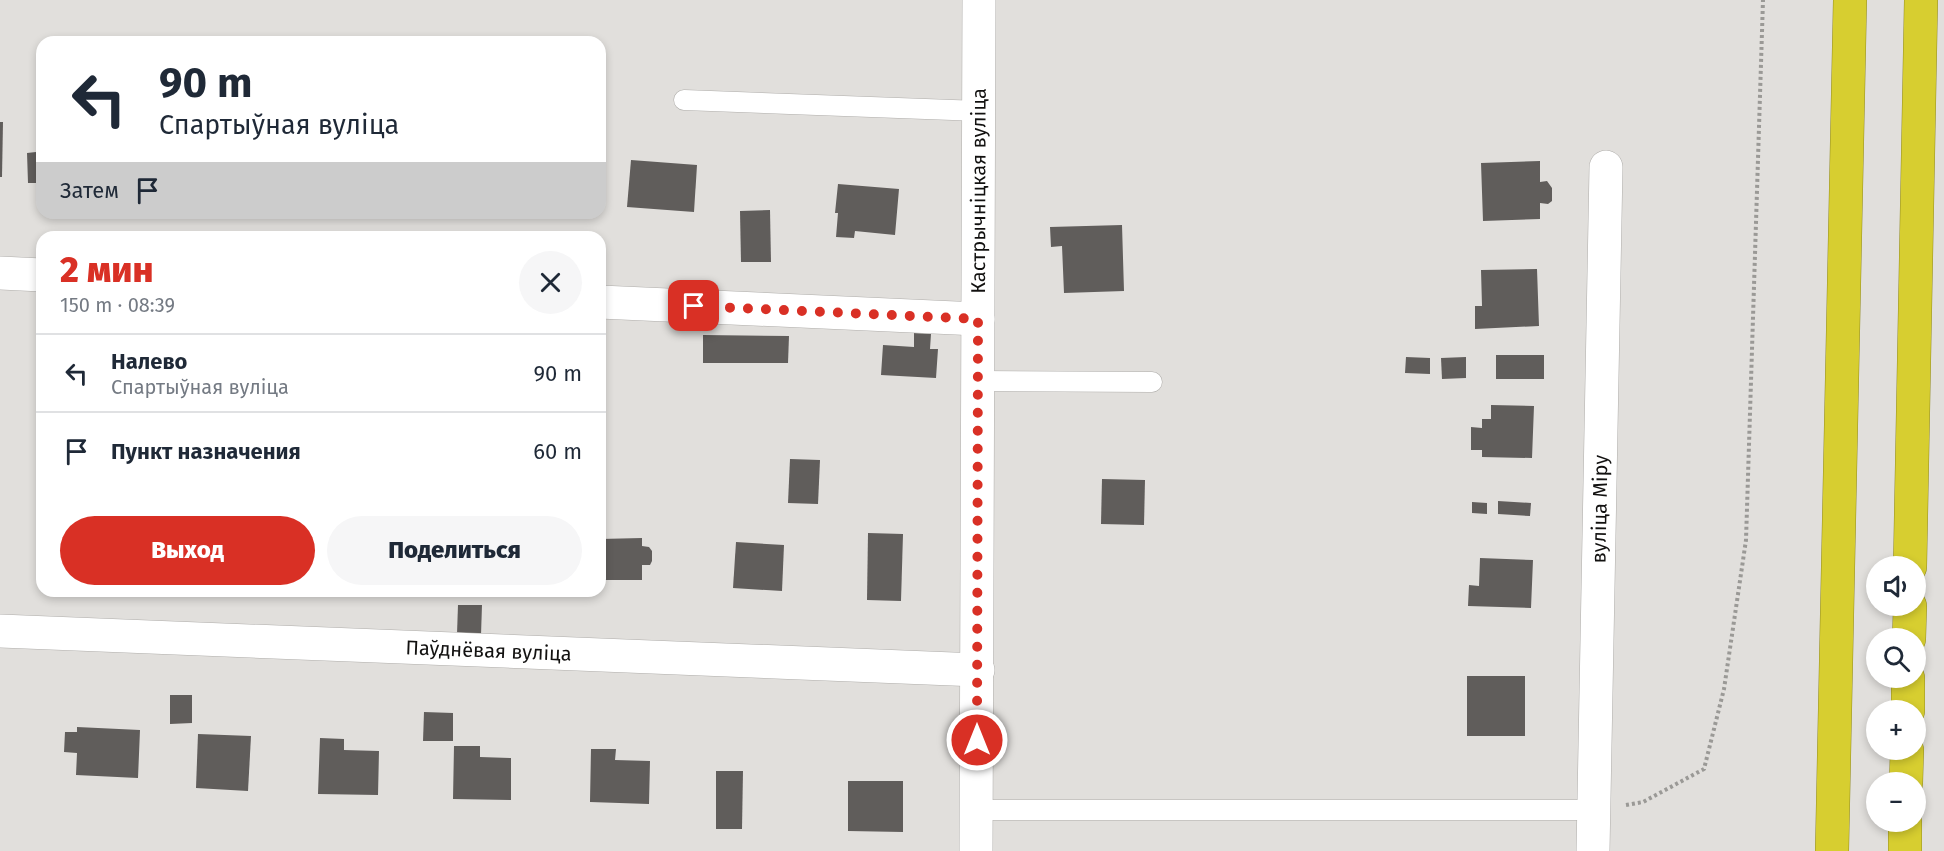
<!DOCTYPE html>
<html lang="ru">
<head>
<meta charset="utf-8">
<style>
  body { margin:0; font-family:"Fira Sans",sans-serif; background:#f6f6f7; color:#1f2937; height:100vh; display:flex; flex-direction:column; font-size:22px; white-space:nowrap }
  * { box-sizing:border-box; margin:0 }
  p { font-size:20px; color:#747a83 }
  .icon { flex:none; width:33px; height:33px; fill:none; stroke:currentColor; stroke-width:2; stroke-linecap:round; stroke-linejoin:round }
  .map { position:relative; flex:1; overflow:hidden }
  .sheet { position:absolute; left:36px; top:231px; width:570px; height:366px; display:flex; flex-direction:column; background:#fff; border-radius:18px; box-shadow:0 3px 9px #0003 }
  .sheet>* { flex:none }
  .hud { position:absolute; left:36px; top:36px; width:570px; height:183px; border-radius:18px; box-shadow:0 3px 9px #0003; background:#fff; color:#1f2937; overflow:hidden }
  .tools { position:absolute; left:1866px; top:556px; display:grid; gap:12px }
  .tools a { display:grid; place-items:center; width:60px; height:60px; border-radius:50%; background:#fff; box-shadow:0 3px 9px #0003; font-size:30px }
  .pin { position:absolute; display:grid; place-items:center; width:51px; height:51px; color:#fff; margin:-26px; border-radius:12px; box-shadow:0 3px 9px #0006 }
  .me { position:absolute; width:66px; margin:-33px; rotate:0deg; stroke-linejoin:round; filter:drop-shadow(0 0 4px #0008) }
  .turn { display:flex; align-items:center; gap:21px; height:126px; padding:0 24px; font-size:27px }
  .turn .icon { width:78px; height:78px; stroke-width:2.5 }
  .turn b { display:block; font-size:42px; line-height:51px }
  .then { display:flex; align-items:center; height:57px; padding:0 24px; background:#0003; gap:12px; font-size:22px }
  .round { display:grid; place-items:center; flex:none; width:63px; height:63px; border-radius:32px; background:#f6f6f7 }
  .summary { display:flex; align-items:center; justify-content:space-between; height:102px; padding:0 24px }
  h1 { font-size:36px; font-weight:800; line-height:45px; color:#d93025 }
  .action { display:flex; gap:12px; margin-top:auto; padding:12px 24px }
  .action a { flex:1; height:69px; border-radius:36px; background:#d93025; color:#fff; font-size:24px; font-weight:800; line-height:69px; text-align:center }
  .action a+a { background:#f6f6f7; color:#1f2937 }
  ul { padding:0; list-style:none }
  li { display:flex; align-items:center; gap:18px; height:78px; padding:0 24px; border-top:2px solid #e0e1e3 }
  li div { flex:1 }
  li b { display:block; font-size:22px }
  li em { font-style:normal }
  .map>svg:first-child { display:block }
  .building { fill:#605d5b }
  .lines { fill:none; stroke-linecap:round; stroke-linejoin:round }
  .lane-casing { stroke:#afadaa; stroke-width:21 }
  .street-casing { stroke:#afadaa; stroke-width:34 }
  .highway-casing { stroke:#928c25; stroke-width:34 }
  .path { stroke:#9a9996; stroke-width:4; stroke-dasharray:3 3; stroke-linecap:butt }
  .lane { stroke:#fff; stroke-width:20 }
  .street { stroke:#fff; stroke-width:33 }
  .highway { stroke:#d7ce30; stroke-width:33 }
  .route { stroke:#d93025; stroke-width:10; stroke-dasharray:0 18 }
  .labels { text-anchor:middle; stroke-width:6; stroke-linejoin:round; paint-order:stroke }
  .street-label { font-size:20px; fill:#121110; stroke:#e1dfdc }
</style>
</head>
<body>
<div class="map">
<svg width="1944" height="851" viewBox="0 0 1944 851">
  <rect width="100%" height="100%" fill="#e1dfdc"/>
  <g class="building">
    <path d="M 36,91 L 42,91 L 42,183 L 28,183 L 27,153 L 36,152 Z"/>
    <path d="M 0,122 L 3,122 L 2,177 L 0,177 Z"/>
    <path d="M 631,160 L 697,165 L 694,212 L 627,207 Z"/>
    <path d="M 1540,161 L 1540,182 L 1547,181 L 1552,188 L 1552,201 L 1548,204 L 1540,203 L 1540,219 L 1483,221 L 1481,163 Z"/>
    <path d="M 838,184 L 899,189 L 895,235 L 855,231 L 854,238 L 836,237 L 838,213 L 835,213 Z"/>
    <path d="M 770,210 L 771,262 L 741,262 L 740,211 Z"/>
    <path d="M 1122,225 L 1124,291 L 1064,293 L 1062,246 L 1051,247 L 1050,227 Z"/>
    <path d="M 1537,269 L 1539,326 L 1475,329 L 1475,306 L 1482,306 L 1481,270 Z"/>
    <path d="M 914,333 L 931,334 L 930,349 L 938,349 L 936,378 L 881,375 L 883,345 L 914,347 Z"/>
    <path d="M 703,335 L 789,336 L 788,363 L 703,363 Z"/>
    <rect x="1496" y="355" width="48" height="24"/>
    <path d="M 1406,357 L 1430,358 L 1430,374 L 1405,373 Z"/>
    <path d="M 1466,357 L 1466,378 L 1442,379 L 1441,358 Z"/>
    <path d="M 1491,405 L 1534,406 L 1532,458 L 1482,457 L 1482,450 L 1471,450 L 1471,427 L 1482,428 L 1482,419 L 1491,419 Z"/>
    <path d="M 790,459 L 820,460 L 818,504 L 788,503 Z"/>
    <path d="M 1102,479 L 1145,480 L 1144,525 L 1101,524 Z"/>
    <path d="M 1498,501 L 1531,503 L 1530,516 L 1498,514 Z"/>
    <path d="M 1472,502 L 1487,503 L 1487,514 L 1472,513 Z"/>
    <path d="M 868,533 L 903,534 L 901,601 L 867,600 Z"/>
    <path d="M 642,538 L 642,546 L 649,547 L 652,551 L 652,561 L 650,565 L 642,565 L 642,580 L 600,580 L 600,539 Z"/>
    <path d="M 736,542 L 784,545 L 782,591 L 733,588 Z"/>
    <path d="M 1480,558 L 1533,560 L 1531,608 L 1468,606 L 1469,585 L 1479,586 Z"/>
    <path d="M 458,605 L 482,605 L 481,635 L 457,634 Z"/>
    <rect x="1467" y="676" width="58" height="60"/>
    <path d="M 170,695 L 192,695 L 192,723 L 170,724 Z"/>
    <path d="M 424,712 L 453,713 L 453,741 L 423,741 Z"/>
    <path d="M 77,727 L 140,730 L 138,778 L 76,775 L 77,753 L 64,752 L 65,732 L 77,732 Z"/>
    <path d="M 198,734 L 251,736 L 248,791 L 196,788 Z"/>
    <path d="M 320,738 L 344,739 L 344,750 L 379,751 L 378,795 L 318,794 Z"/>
    <path d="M 454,746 L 480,746 L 480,757 L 511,758 L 511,800 L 453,799 Z"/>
    <path d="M 591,749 L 616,749 L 615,760 L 650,761 L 649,804 L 590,802 Z"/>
    <path d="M 716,771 L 743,771 L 742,829 L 716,829 Z"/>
    <path d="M 848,781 L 903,781 L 903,832 L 848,831 Z"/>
  </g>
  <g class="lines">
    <defs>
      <g id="lane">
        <path d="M 684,100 L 980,111"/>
        <path d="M 977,381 L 1152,382"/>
        <path d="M 977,810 L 1594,810"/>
      </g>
      <g id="street">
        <path d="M 0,273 L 42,275"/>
        <path d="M 600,302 L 978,319"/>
        <path id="s1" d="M 0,631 L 978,670"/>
        <path id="s2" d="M 976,851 L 979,0"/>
        <path id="s3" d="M 1593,851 L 1606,167"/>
      </g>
      <g id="highway">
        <path d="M 1910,567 L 1921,0"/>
        <path d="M 1909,639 L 1910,606"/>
        <path d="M 1908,711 L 1908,678"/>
        <path d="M 1906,783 L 1907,750"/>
        <path d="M 1832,851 L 1850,0"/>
        <path d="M 1905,851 L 1905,822"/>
      </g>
    </defs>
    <use href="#lane" class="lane-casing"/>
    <use href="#street" class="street-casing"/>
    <use href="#highway" class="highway-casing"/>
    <path class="path" d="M 1626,805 L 1643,802 L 1704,769 L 1724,689 L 1746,540 L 1763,0"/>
    <use href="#lane" class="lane"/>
    <use href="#street" class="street"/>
    <use href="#highway" class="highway"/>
  </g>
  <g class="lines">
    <path class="route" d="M 694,306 L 978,319 L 977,740"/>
  </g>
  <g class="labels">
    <g class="street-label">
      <text dy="7" stroke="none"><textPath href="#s2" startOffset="660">Кастрычніцкая вуліца</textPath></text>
      <text dy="7" stroke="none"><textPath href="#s3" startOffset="342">вуліца Міру</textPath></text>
      <text dy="7" stroke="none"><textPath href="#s1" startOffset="489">Паўднёвая вуліца</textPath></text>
    </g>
  </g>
</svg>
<div class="tools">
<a><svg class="icon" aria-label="sound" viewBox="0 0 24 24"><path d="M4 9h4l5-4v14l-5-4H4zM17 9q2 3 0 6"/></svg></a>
<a><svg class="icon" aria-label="search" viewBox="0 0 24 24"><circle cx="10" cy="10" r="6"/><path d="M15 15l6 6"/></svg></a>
<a>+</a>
<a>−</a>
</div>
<div class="pin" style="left:694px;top:306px;background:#d93025"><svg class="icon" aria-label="arrive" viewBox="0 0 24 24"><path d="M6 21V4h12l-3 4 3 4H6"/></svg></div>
<svg class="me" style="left:977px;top:740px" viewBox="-20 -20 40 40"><circle r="17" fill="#d93025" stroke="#fff" stroke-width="3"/><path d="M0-11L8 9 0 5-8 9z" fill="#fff"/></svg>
<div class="hud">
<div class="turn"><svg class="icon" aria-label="left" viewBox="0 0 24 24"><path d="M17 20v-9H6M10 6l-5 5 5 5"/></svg><div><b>90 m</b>Спартыўная вуліца</div></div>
<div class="then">Затем<svg class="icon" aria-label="arrive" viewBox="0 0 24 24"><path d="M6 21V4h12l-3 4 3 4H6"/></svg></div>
</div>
<section class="sheet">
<div class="summary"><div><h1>2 мин</h1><p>150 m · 08:39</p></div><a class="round"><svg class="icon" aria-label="close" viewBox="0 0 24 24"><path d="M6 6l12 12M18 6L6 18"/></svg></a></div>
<ul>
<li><svg class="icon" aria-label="left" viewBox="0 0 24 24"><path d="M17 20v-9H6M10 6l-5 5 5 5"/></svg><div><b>Налево</b><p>Спартыўная вуліца</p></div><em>90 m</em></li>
<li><svg class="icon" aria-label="arrive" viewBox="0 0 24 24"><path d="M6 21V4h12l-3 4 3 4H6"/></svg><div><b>Пункт назначения</b></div><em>60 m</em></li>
</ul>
<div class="action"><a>Выход</a><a>Поделиться</a></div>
</section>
</div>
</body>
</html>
